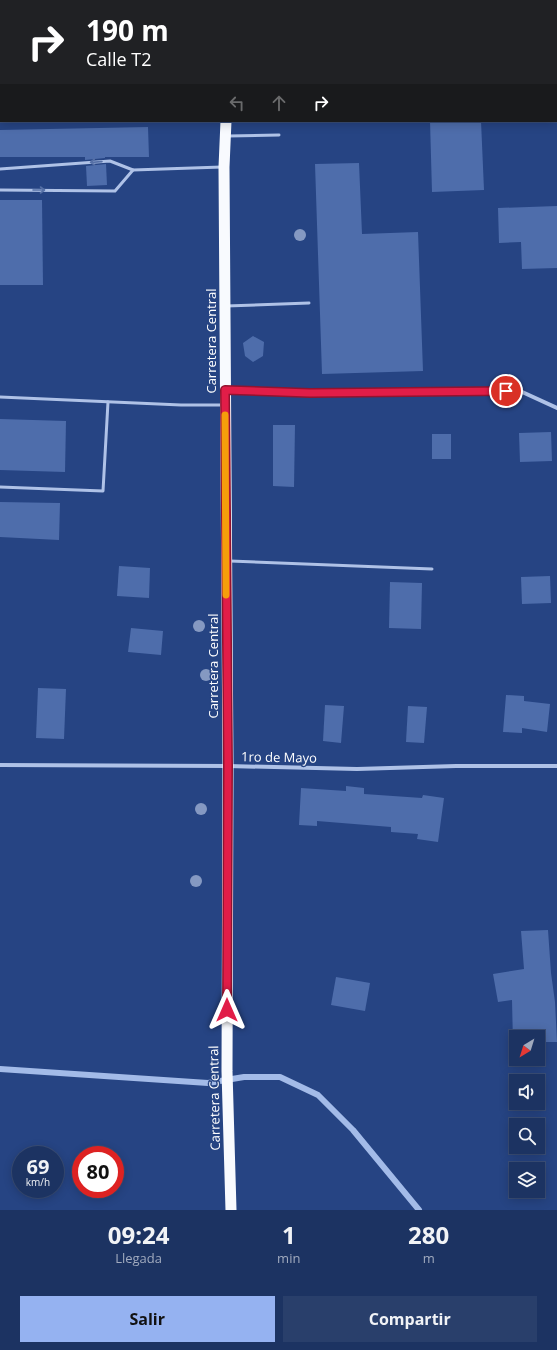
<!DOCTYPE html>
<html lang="es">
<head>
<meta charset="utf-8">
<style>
  body { margin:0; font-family:"Open Sans",sans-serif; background:#293f6b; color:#f1f3f6; height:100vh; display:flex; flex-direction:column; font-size:15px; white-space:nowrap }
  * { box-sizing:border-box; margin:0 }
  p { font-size:13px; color:#a0aabe }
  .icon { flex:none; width:22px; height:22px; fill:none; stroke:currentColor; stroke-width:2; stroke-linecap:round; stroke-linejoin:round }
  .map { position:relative; height:1210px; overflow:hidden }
  .details { display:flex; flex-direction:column; background:#1c3362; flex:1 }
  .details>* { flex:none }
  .guide { position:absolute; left:0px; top:0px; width:557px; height:122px; box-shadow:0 2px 10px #0003,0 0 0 1px #3a4e77; background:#202124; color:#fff; overflow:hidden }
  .needle { width:26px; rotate:218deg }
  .fabs { position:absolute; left:509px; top:1030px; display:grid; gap:8px }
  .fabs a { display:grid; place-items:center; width:36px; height:36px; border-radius:0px; background:#1c3362; box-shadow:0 2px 10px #0003,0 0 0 1px #3a4e77; font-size:20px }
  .speed { position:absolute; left:12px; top:1146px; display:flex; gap:8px; font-size:20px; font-weight:700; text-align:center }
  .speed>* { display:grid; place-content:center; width:52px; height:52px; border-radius:50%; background:#1c3362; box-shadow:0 2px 10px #0003,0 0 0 1px #3a4e77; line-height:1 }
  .speed small { font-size:10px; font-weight:400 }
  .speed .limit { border:6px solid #d22; background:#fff; color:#111 }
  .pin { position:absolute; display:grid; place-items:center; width:34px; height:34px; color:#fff; margin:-17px; border:2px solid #fff; border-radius:50%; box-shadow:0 1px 4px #0007 }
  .me { position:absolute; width:44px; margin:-22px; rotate:0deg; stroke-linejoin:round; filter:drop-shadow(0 0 3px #0008) }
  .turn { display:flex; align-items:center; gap:14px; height:84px; padding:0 20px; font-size:18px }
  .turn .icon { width:52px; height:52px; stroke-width:2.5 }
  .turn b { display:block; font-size:28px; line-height:34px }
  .lanes { display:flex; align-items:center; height:38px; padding:0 20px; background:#0003; justify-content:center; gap:20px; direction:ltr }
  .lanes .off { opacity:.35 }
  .eta { display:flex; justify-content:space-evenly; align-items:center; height:68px; text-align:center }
  .eta b { font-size:24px; font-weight:700; line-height:28px }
  .action { display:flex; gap:8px; margin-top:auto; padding:8px 20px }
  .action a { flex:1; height:46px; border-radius:0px; background:#95b2f1; color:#111; font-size:16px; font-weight:700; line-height:46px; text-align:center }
  .action a+a { background:#293f6b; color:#f1f3f6 }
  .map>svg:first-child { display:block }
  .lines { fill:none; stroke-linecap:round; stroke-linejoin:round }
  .stream { stroke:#a3bbe8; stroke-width:6 }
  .building { fill:#4e6dab }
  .service { stroke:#afc2e7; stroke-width:3 }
  .minor { stroke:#afc2e7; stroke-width:4 }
  .trunk { stroke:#f8fafe; stroke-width:11 }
  .tree { fill:#8599c2 }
  .oneway { stroke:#5670a6 }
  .route-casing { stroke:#92132f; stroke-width:10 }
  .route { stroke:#e11d48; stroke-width:7 }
  .slow { stroke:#f59e0b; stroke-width:7 }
  .labels { text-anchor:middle; stroke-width:3; stroke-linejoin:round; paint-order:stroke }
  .street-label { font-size:13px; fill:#fff; stroke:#264483 }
</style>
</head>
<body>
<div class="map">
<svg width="557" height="1210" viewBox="0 0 557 1210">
  <rect width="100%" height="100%" fill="#264483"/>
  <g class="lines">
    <path class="stream" d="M 0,1069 L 208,1083 L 244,1077 L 280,1077 L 318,1095 L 353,1130 L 419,1210"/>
  </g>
  <g class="building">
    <path d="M 430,121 L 481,121 L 484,190 L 432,192 Z"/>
    <path d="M 148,127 L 149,157 L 105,157 L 105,158 L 85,160 L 85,157 L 0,157 L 0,130 Z"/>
    <path d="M 359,163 L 362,234 L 418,232 L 423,371 L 322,374 L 315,164 Z"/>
    <path d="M 106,164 L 107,185 L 87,186 L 86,166 Z"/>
    <path d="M 0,200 L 42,200 L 43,285 L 0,285 Z"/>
    <path d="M 557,206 L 557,268 L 522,269 L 521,242 L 499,243 L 498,208 Z"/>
    <path d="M 253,336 L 264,342 L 263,356 L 253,362 L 245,356 L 243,343 Z"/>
    <path d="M 0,419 L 66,421 L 65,472 L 0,470 Z"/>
    <path d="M 273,425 L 295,425 L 294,487 L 273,486 Z"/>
    <path d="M 551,432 L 552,461 L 520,462 L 519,433 Z"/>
    <rect x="432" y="434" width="19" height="25"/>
    <path d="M 0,502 L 60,503 L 59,540 L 0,537 Z"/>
    <path d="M 119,566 L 150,568 L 149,598 L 117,596 Z"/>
    <path d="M 550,576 L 551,603 L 522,604 L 521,577 Z"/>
    <path d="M 390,582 L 422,583 L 421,629 L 389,628 Z"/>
    <path d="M 131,628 L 163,631 L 161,655 L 128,652 Z"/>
    <path d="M 38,688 L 66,689 L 64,739 L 36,738 Z"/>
    <path d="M 506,695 L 524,696 L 524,701 L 550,704 L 547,732 L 522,728 L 522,733 L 503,732 Z"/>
    <path d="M 325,705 L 344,706 L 341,743 L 323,741 Z"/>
    <path d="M 408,706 L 427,707 L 424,743 L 406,742 Z"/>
    <path d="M 346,786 L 364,788 L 364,794 L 422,798 L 423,795 L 444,798 L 438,842 L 417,839 L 418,834 L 391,832 L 391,827 L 317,821 L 317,826 L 299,825 L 301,788 L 346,791 Z"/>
    <path d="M 548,930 L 551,973 L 555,1002 L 557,1042 L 538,1042 L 538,1037 L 516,1037 L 516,1043 L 513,1043 L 512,1000 L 498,1002 L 493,974 L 524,969 L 521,931 Z"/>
    <path d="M 336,977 L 370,983 L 365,1011 L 331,1005 Z"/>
  </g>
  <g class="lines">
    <g class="service">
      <path d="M 228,136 L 279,135"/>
      <path d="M 0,169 L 110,161 L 133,170 L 222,167"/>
      <path d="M 0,190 L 115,191 L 133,170"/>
      <path d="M 226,306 L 309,303"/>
      <path d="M 0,397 L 181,405 L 223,405"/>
      <path d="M 0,487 L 103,491 L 108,402"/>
      <path d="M 230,561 L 432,569"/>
    </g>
    <g class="minor">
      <path d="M 225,391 L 310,393 L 520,391 L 557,408"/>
      <path d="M 0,765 L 228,766 L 357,769 L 456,766 L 557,766"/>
    </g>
    <g class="trunk">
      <path d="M 226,1 L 226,0"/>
      <path d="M 226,121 L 224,167 L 228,766 L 227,1071 L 231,1210"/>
    </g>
  </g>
  <g class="tree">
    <circle cx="300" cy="235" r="6"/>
    <circle cx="199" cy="626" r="6"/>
    <circle cx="206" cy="675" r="6"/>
    <circle cx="201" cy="809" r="6"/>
    <circle cx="196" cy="881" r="6"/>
  </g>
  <defs><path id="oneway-shaft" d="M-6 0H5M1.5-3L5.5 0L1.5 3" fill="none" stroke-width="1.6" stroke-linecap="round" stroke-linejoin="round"/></defs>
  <g class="oneway">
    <use href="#oneway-shaft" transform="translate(96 162) rotate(176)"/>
    <use href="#oneway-shaft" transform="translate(39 190)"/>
  </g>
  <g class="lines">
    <defs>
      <path id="route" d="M 227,1010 L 228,766 L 225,390 L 310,393 L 506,391"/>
    </defs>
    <use href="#route" class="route-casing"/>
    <use href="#route" class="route"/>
    <path class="slow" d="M 225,415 L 226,595"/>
  </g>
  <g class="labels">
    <g class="street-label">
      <text transform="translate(211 341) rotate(-90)" y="5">Carretera Central</text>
      <text transform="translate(213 666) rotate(-90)" y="5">Carretera Central</text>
      <text transform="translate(279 757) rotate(1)" y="5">1ro de Mayo</text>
      <text transform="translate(214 1098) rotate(-91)" y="5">Carretera Central</text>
    </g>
  </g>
</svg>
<div class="fabs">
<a><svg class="needle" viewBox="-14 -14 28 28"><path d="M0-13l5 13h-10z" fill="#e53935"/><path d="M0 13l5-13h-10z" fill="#a0aabe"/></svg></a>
<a><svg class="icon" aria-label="sound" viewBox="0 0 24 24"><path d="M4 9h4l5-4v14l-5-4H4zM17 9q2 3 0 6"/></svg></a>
<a><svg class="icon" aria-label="search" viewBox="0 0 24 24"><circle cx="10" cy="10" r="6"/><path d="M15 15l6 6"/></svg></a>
<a><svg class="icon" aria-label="layers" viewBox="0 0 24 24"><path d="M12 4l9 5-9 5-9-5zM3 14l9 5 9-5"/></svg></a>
</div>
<div class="speed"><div>69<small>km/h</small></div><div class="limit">80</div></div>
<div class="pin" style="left:506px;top:391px;background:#d93025"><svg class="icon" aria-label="arrive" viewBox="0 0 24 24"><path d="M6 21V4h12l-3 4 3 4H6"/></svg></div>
<svg class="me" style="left:227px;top:1010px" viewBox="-20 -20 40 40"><path d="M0-17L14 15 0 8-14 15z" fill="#e11d48" stroke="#fff" stroke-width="4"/></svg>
<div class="guide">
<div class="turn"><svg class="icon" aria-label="right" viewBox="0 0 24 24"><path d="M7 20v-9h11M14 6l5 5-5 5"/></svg><div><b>190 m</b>Calle T2</div></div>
<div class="lanes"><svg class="icon off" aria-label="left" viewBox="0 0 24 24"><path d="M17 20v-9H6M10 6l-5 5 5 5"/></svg><svg class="icon off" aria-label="ahead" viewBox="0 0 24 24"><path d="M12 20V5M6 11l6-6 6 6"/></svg><svg class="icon" aria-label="right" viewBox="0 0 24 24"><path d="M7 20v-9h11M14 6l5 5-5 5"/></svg></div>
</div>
</div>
<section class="details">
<div class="eta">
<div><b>09:24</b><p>Llegada</p></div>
<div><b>1</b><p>min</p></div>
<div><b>280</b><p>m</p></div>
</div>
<div class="action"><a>Salir</a><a>Compartir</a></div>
</section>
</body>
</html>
